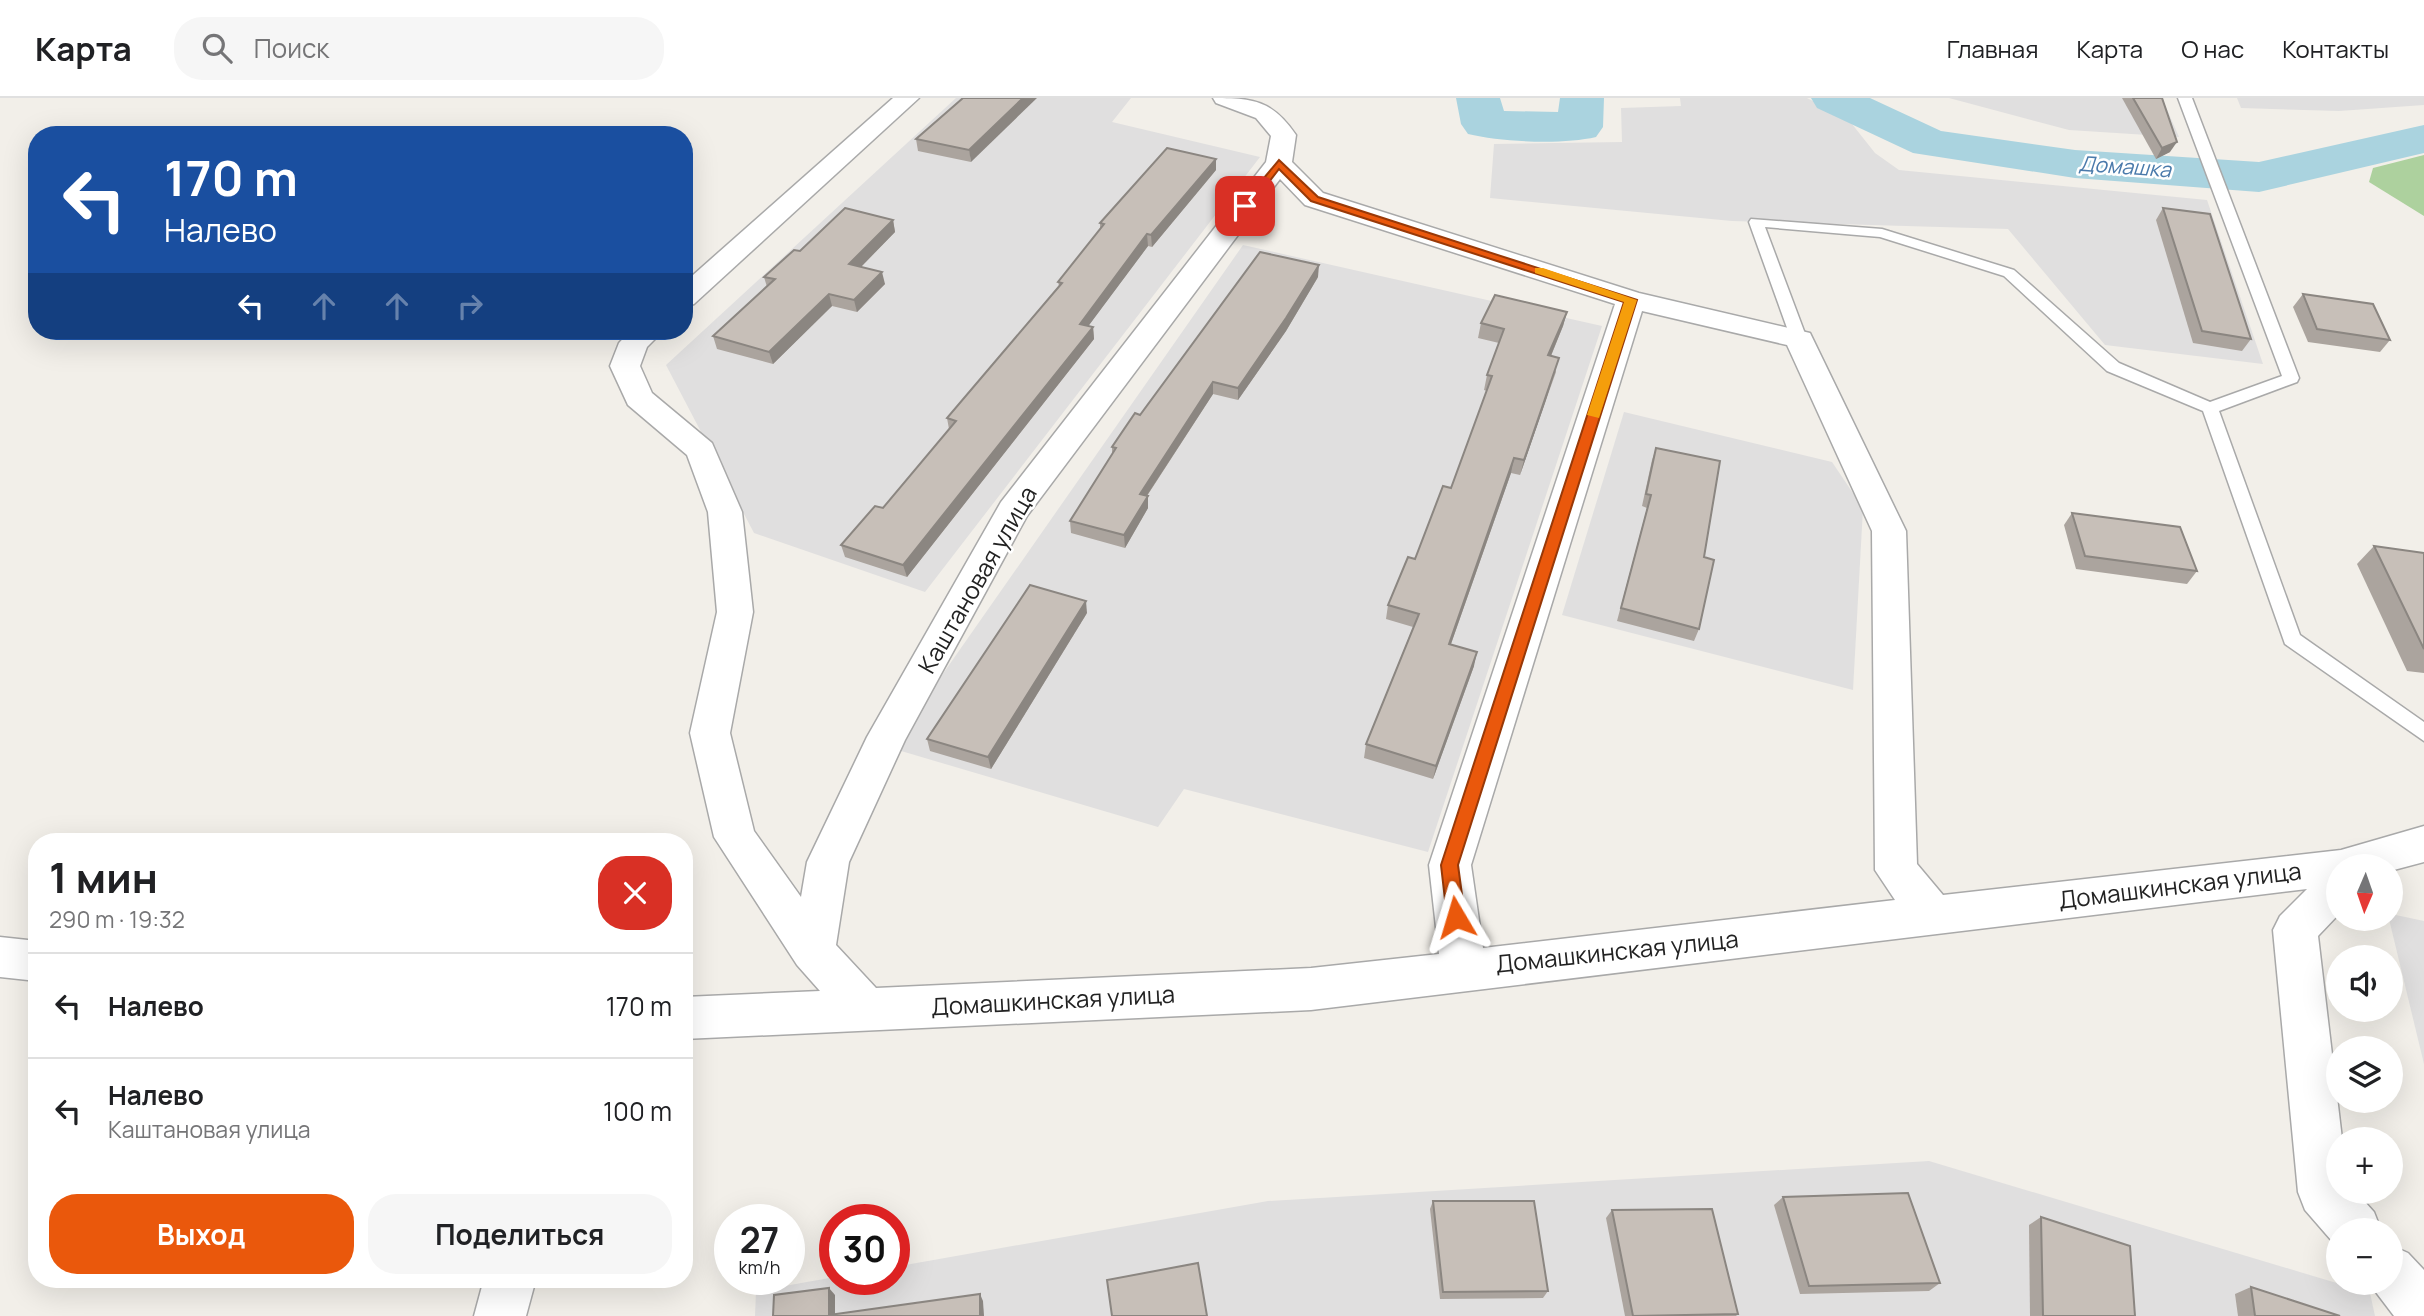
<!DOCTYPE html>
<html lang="ru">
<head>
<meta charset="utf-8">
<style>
  body { margin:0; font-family:Manrope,sans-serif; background:#f6f6f6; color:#202124; height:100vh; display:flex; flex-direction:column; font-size:26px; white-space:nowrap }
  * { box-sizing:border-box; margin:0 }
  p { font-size:23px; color:#757577 }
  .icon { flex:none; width:38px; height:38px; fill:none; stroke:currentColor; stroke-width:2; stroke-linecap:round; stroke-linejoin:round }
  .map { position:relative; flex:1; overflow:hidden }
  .sheet { position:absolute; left:28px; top:735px; width:665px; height:455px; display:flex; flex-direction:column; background:#fff; border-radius:28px; box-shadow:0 7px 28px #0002 }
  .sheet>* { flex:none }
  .hud { position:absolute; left:28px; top:28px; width:665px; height:214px; border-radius:28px; box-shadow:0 7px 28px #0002; background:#1a4fa0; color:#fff; overflow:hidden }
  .needle { width:46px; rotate:182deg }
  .controls { position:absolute; left:2326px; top:756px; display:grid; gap:14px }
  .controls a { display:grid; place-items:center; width:77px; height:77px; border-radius:50%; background:#fff; box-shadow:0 7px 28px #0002; font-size:35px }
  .speed { position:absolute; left:714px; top:1106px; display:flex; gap:14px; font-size:35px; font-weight:700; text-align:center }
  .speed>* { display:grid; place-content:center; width:91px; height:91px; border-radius:50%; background:#fff; box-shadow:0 7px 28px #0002; line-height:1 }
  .speed small { font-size:18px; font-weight:400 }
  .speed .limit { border:10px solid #d22; background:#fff; color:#111 }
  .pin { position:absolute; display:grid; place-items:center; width:60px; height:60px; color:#fff; margin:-30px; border-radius:14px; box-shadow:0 4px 10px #0006 }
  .me { position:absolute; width:77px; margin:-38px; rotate:353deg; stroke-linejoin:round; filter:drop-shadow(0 0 5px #0008) }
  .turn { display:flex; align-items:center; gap:24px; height:147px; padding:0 21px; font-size:32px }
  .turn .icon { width:91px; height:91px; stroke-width:2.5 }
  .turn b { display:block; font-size:49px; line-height:60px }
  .lanes { display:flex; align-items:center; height:66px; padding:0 21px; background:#0003; justify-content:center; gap:35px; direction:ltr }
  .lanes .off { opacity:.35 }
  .round { display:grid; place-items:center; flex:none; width:74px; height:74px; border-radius:28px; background:#f6f6f6 }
  .overview { display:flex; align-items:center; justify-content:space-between; height:119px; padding:0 21px }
  h1 { font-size:42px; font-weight:700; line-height:52px }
  .primary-button { display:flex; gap:14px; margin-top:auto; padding:14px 21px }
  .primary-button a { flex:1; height:80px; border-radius:28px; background:#ea580c; color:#fff; font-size:28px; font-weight:700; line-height:80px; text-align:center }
  .primary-button a+a { background:#f6f6f6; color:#202124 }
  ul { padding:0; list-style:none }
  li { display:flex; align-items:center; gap:21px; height:105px; padding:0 21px; border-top:2px solid #e0e0e0 }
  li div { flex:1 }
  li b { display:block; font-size:26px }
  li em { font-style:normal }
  header { display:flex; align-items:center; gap:42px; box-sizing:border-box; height:98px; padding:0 35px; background:#fff; border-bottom:2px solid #e0e0e0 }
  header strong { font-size:33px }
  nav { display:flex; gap:38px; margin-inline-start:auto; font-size:24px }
  .search { width:490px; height:63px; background:#f6f6f6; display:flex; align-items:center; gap:18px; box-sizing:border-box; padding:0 24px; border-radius:28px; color:#757577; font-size:26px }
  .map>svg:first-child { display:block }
  .residential { fill:#e0dfdf }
  .forest { fill:#add19e }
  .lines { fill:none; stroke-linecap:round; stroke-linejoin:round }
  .river { fill:#aad3df; fill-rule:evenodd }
  .lane-casing { stroke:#a9a9a9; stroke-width:3 }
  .street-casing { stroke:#a9a9a9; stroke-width:3 }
  .lane { fill:#fff; fill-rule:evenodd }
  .street { fill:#fff; fill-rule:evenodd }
  .wall { fill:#aba49e }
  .shaded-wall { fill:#8b8681 }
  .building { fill:#c7bfb8; stroke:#8b8681; stroke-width:2 }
  .route { fill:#ea580c; stroke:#983908; stroke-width:2 }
  .slow { fill:#f59e0b }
  .labels { text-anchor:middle; stroke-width:5; stroke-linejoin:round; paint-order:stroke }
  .far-water-label { font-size:21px; font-style:italic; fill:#4a7aab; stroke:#fff }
  .street-label { font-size:24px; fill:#222; stroke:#fff }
</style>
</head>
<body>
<header>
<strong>Карта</strong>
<div class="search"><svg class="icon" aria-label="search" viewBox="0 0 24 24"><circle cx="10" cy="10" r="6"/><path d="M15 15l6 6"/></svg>Поиск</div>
<nav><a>Главная</a><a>Карта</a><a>О нас</a><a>Контакты</a></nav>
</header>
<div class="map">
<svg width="2424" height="1218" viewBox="0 0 2424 1218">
  <rect width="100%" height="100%" fill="#f2efe9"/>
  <g class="residential">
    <path d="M 956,0 L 1131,0 L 1112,24 L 1260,59 L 925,494 L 754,435 L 666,267 Z"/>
    <path d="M 1680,0 L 1807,0 L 1848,21 L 1875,55 L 1899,72 L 2207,102 L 2263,266 L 2105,247 L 2008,131 L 1732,123 L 1490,100 L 1494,46 L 1622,44 L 1621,10 L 1681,8 Z"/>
    <path d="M 1949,0 L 2162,0 L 2179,39 L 2069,32 Z"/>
    <path d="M 2237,0 L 2424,0 L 2424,7 L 2339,13 L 2241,10 Z"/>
    <path d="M 1243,147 L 1602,228 L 1428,754 L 1184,691 L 1158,729 L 891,650 Z"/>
    <path d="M 1624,314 L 1832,364 L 1863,410 L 1853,592 L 1562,517 Z"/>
    <path d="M 2391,816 L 2424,823 L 2424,966 L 2389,821 Z"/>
    <path d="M 1929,1063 L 2370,1195 L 2375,1218 L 755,1218 L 756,1193 L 835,1179 L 894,1181 L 894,1169 L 1268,1103 Z"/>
  </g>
  <path class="forest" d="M 2424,57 L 2424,118 L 2369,84 L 2373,70 Z"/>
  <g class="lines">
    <g class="river">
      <path d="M 1456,0 L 1500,0 L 1504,13 L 1558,14 L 1560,0 L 1604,0 L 1603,29 L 1596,39 C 1562,47 1502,44 1468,36 L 1461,26 Z"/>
      <path d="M 1811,0 L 1870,0 L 1941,33 L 2075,52 L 2259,64 L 2424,27 L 2424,55 L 2259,94 L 2075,80 L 1913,55 L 1817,10 Z"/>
    </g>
    <defs>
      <path id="lane" d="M 2178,0 L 2192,0 L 2299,280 L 2297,284 L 2219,313 L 2300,537 L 2424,624 L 2424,643 L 2285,546 L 2203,313 L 2107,273 L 2004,178 L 1880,139 L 1765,129 L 1807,241 L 1799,246 L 1791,241 L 1749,124 L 1751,121 L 1882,131 L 2014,172 L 2119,265 L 2210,304 L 2282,278 Z"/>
      <g id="street">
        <path d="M 893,0 L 919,0 L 694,206 L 684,209 L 684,185 Z"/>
        <path d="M 1213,0 C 1253,0 1272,2 1296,37 L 1292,64 L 1323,95 L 1639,195 L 1810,235 L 1906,433 L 1917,766 L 1943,797 L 2341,752 L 2424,728 L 2424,764 L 2390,773 L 2390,768 L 2338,768 L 2338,817 L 2318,838 L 2342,1041 L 2338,1041 L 2338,1094 L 2356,1094 L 2374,1114 L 2381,1132 L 2338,1132 L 2338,1150 L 2305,1112 L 2298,1094 L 2273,832 L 2280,818 L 2307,791 L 1311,912 L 684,941 L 684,899 L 820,893 L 797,867 L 714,739 L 690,635 L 717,514 L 708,414 L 687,357 L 628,307 L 610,268 L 619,245 L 630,233 L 663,233 L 647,249 L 640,268 L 652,295 L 712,345 L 742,414 L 753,514 L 730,635 L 754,733 L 801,799 L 807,764 L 867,639 L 1001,404 L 1266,64 L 1271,38 L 1256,20 L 1216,5 ZM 1280,81 L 1305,107 L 1615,206 L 1429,767 L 1439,856 L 1311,870 L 876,890 L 836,847 L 849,764 L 905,642 L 1027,418 ZM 1642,213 L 1787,247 L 1872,433 L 1875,772 L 1895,802 L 1483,850 L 1471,767 Z"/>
        <path d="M 0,839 L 37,843 L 37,883 L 0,879 Z"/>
        <path d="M 2390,1147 L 2408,1155 L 2424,1172 L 2424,1218 L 2394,1218 L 2369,1185 L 2390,1185 Z"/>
        <path d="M 484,1181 L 536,1181 L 526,1218 L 474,1218 Z"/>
      </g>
    </defs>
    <use href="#lane" class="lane-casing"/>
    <use href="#street" class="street-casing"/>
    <use href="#lane" class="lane"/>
    <use href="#street" class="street"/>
  </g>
  <g class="wall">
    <path d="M 963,0 L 971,64 L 918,53 L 916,41 Z"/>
    <path d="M 2122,0 L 2162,0 L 2170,54 L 2156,61 Z"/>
    <path d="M 1216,72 L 1152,149 L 1148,148 L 1088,228 L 1093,229 L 1094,241 L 907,479 L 845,459 L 841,447 L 883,410 L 949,331 L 947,320 L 1059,188 L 1058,184 L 1100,131 L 1100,125 Z"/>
    <path d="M 2163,110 L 2251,241 L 2242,253 L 2193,245 L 2156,122 Z"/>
    <path d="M 893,122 L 895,134 L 861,169 L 885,186 L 857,214 L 832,208 L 773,266 L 717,251 L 713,238 L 767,189 L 764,179 L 800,153 Z"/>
    <path d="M 1318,179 L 1286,233 L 1238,302 L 1213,296 L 1147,398 L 1148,410 L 1125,450 L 1071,435 L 1070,423 L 1112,356 L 1112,349 Z"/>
    <path d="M 2303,196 L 2390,242 L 2380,254 L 2308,244 L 2293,209 Z"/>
    <path d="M 1567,214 L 1563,228 L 1551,258 L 1556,274 L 1545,305 L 1520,377 L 1511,375 L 1451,546 L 1474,568 L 1433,681 L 1364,660 L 1366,646 L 1413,529 L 1386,521 L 1388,507 L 1415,461 L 1451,390 L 1487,293 L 1484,292 L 1487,277 L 1499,245 L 1478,240 L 1481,225 Z"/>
    <path d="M 1656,350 L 1704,459 L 1699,531 L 1694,543 L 1617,523 L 1647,410 L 1642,408 L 1652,362 Z"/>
    <path d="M 2072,415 L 2197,473 L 2187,486 L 2076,471 L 2064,427 Z"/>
    <path d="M 2374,448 L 2424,455 L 2424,575 L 2407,573 L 2357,466 Z"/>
    <path d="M 1087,515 L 991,671 L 930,653 L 927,641 Z"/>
    <path d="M 1783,1099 L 1940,1185 L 1929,1193 L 1800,1196 L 1774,1107 Z"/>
    <path d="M 1433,1103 L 1548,1193 L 1543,1200 L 1440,1201 L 1430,1111 Z"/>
    <path d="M 1612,1112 L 1738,1216 L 1736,1218 L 1625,1218 L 1606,1120 Z"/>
    <path d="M 2041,1119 L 2135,1218 L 2030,1218 L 2029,1127 Z"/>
    <path d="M 2251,1189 L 2340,1218 L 2238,1218 L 2235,1196 Z"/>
  </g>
  <g class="shaded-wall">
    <path d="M 1023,0 L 1037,0 L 971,64 L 969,52 Z"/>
    <path d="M 2177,44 L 2170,54 L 2156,61 L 2162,50 Z"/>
    <path d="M 1216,61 L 1216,72 L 1152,149 L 1151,137 Z"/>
    <path d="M 893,122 L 895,134 L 852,178 L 849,166 Z"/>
    <path d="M 1147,136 L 1148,148 L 1081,238 L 1080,226 Z"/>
    <path d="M 1319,167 L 1318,179 L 1286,233 L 1238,302 L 1238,290 Z"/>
    <path d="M 882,174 L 885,186 L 857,214 L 854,202 Z"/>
    <path d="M 829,196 L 832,208 L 773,266 L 769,254 Z"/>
    <path d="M 1567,214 L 1563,228 L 1545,272 L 1548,257 Z"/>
    <path d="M 1093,229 L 1094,241 L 907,479 L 903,467 Z"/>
    <path d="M 1559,260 L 1545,305 L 1520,377 L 1524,362 Z"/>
    <path d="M 1213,284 L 1213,296 L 1140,408 L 1140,396 Z"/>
    <path d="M 1514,360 L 1511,375 L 1446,560 L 1449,546 Z"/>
    <path d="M 1148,398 L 1148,410 L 1125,450 L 1124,437 Z"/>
    <path d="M 1086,503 L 1087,515 L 991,671 L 988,659 Z"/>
    <path d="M 1477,554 L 1474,568 L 1433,681 L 1436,668 Z"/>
    <path d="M 829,1190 L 835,1197 L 835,1218 L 829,1217 Z"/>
    <path d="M 980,1196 L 983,1203 L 984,1218 L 980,1218 Z"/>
  </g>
  <g class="building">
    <path d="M 963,0 L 1023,0 L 969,52 L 916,41 Z"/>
    <path d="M 2133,0 L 2162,0 L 2177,44 L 2162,50 Z"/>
    <path d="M 1167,50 L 1216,61 L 1151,137 L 1147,136 L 1080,226 L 1093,229 L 903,467 L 841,447 L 875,408 L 883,410 L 956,323 L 947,320 L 1062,185 L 1058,184 L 1104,126 L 1100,125 Z"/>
    <path d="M 845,110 L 893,122 L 849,166 L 882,174 L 854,202 L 829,196 L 769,254 L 713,238 L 775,181 L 764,179 L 794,152 L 800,153 Z"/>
    <path d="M 2163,110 L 2210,116 L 2251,241 L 2202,233 Z"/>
    <path d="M 1260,154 L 1319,167 L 1286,220 L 1238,290 L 1213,284 L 1140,396 L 1148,398 L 1124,437 L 1070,423 L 1116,350 L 1112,349 L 1135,315 L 1140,317 Z"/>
    <path d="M 2303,196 L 2373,206 L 2390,242 L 2317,231 Z"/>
    <path d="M 1495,197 L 1567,214 L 1548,257 L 1559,260 L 1524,362 L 1514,360 L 1449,546 L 1477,554 L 1436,668 L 1366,646 L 1419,516 L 1388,507 L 1408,459 L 1415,461 L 1443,388 L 1451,390 L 1492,278 L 1487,277 L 1504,231 L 1481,225 Z"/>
    <path d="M 1656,350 L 1720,363 L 1704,459 L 1714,462 L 1699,531 L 1621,510 L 1651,397 L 1646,396 Z"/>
    <path d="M 2072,415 L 2180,429 L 2197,473 L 2085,458 Z"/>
    <path d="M 2374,448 L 2424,455 L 2424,551 Z"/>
    <path d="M 1030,487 L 1086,503 L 988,659 L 927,641 Z"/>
    <path d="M 1908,1095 L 1940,1185 L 1809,1188 L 1783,1099 Z"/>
    <path d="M 1433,1103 L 1534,1103 L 1548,1193 L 1443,1194 Z"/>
    <path d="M 1712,1111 L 1738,1216 L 1633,1218 L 1612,1112 Z"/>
    <path d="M 2041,1119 L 2130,1148 L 2135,1218 L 2043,1218 Z"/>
    <path d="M 1198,1165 L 1207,1218 L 1112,1218 L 1107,1182 Z"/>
    <path d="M 2251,1189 L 2340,1218 L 2255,1218 Z"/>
    <path d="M 829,1190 L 829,1217 L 980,1196 L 980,1218 L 773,1218 L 774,1197 Z"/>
  </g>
  <path class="route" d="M 1279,62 L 1318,99 L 1637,202 L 1458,767 L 1465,819 L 1463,825 L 1450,825 L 1447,819 L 1441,767 L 1624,204 L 1311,103 L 1279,71 L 1249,110 L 1242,110 L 1242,106 Z"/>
  <path class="slow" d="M 1535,170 L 1543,170 L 1637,202 L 1599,320 L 1587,317 L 1624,204 L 1535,175 Z"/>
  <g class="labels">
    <g class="far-water-label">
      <text transform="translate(2125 69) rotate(4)" y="7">Домашка</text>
    </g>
    <g class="street-label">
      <text transform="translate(978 482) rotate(-60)" y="8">Каштановая улица</text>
      <text transform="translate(2180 788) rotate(-7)" y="8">Домашкинская улица</text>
      <text transform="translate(1617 854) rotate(-6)" y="8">Домашкинская улица</text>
      <text transform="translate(1053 903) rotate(-3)" y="8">Домашкинская улица</text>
    </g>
  </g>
</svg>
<div class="controls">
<a><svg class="needle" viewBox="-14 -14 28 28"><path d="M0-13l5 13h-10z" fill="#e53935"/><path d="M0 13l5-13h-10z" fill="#757577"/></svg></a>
<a><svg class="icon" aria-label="sound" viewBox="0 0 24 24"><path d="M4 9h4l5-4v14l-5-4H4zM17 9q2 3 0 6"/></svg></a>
<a><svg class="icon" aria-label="layers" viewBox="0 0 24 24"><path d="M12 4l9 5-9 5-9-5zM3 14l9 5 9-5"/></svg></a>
<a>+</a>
<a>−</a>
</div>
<div class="speed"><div>27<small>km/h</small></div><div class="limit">30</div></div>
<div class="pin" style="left:1245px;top:108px;background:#d93025"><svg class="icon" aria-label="arrive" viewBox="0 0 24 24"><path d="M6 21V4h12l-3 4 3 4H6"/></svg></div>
<svg class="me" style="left:1456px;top:819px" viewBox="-20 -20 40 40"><path d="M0-17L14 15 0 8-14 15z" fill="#ea580c" stroke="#fff" stroke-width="4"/></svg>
<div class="hud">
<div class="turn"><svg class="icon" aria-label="left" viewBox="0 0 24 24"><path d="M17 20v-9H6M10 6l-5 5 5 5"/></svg><div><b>170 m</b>Налево</div></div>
<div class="lanes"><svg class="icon" aria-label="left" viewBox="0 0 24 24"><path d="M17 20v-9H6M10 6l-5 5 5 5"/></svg><svg class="icon off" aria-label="ahead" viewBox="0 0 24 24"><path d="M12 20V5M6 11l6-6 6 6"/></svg><svg class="icon off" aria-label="ahead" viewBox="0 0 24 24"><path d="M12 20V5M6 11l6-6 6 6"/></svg><svg class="icon off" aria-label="right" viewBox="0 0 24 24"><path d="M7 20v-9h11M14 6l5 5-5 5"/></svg></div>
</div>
<section class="sheet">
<div class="overview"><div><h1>1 мин</h1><p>290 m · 19:32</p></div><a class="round" style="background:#d93025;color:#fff"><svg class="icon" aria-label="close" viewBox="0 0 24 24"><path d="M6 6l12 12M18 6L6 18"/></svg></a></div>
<ul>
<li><svg class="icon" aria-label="left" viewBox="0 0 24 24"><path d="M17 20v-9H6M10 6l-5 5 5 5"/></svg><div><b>Налево</b></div><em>170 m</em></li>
<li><svg class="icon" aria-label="left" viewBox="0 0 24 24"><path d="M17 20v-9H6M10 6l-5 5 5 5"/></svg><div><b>Налево</b><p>Каштановая улица</p></div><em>100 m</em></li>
</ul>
<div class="primary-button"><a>Выход</a><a>Поделиться</a></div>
</section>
</div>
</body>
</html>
